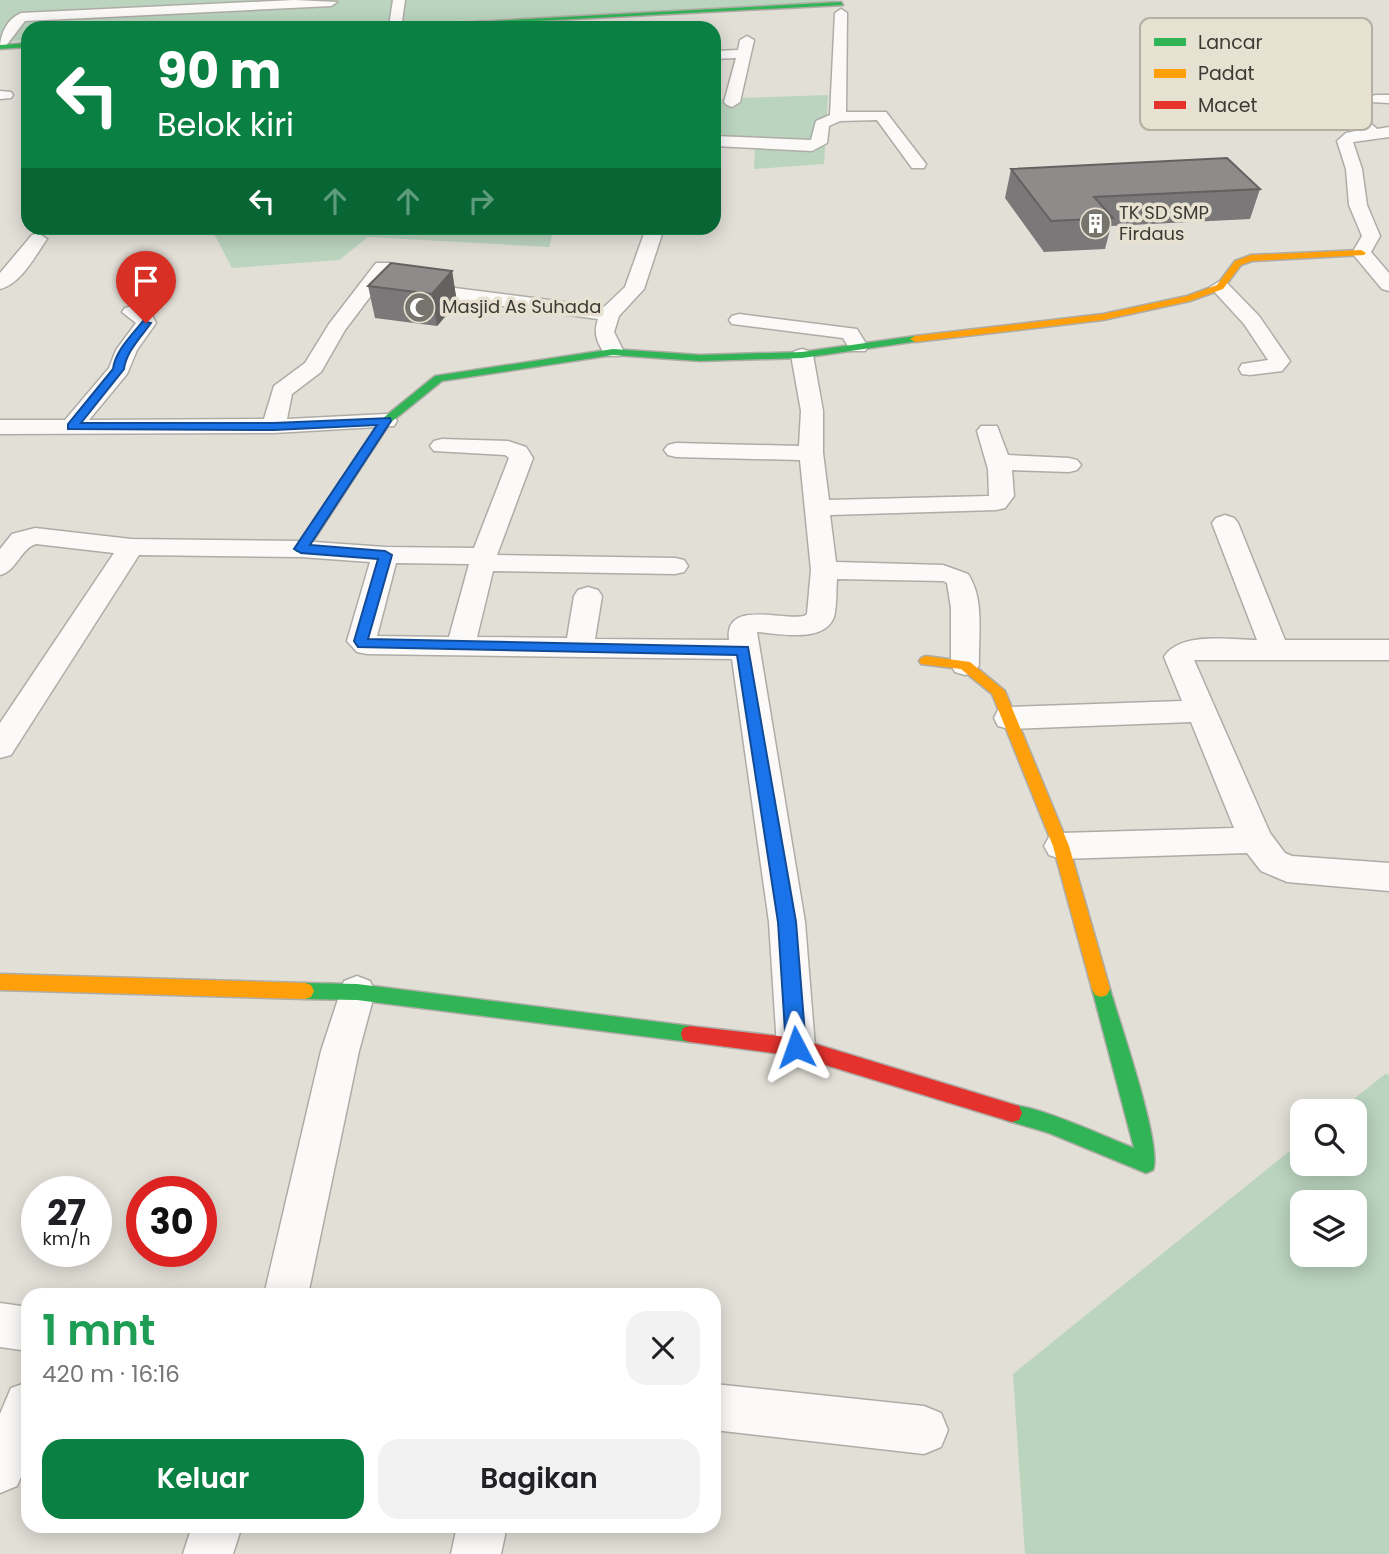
<!DOCTYPE html>
<html lang="id">
<head>
<meta charset="utf-8">
<style>
  body { margin:0; font-family:Poppins,sans-serif; background:#f2f2f2; color:#202124; height:100vh; display:flex; flex-direction:column; font-size:26px; white-space:nowrap }
  * { box-sizing:border-box; margin:0 }
  p { font-size:23px; color:#757577 }
  .icon { flex:none; width:38px; height:38px; fill:none; stroke:currentColor; stroke-width:2; stroke-linecap:round; stroke-linejoin:round }
  .map { position:relative; flex:1; overflow:hidden }
  .sheet { position:absolute; left:21px; top:1288px; width:700px; height:245px; display:flex; flex-direction:column; background:#fff; border-radius:21px; box-shadow:0 4px 18px #0003 }
  .sheet>* { flex:none }
  .guide { position:absolute; left:21px; top:21px; width:700px; height:214px; border-radius:21px; box-shadow:0 4px 18px #0003; background:#0b8043; color:#fff; overflow:hidden }
  .buttons { position:absolute; left:1290px; top:1099px; display:grid; gap:14px }
  .buttons a { display:grid; place-items:center; width:77px; height:77px; border-radius:14px; background:#fff; box-shadow:0 4px 18px #0003; font-size:35px }
  .speed { position:absolute; left:21px; top:1176px; display:flex; gap:14px; font-size:35px; font-weight:700; text-align:center }
  .speed>* { display:grid; place-content:center; width:91px; height:91px; border-radius:50%; background:#fff; box-shadow:0 4px 18px #0003; line-height:1 }
  .speed small { font-size:18px; font-weight:400 }
  .speed .limit { border:10px solid #d22; background:#fff; color:#111 }
  .pin { position:absolute; display:grid; place-items:center; width:60px; height:60px; color:#fff; margin:-72px -30px; border-radius:50% 50% 50% 0; rotate:-45deg; box-shadow:0 0 7px #0007 }
  .pin .icon { rotate:45deg }
  .me { position:absolute; width:77px; margin:-38px; rotate:356deg; stroke-linejoin:round; filter:drop-shadow(0 0 5px #0008) }
  .turn { display:flex; align-items:center; gap:24px; height:147px; padding:0 21px; font-size:32px }
  .turn .icon { width:91px; height:91px; stroke-width:2.5 }
  .turn b { display:block; font-size:49px; line-height:60px }
  .lanes { display:flex; align-items:center; height:66px; padding:0 21px; background:#0003; justify-content:center; gap:35px; direction:ltr }
  .lanes .off { opacity:.35 }
  .round { display:grid; place-items:center; flex:none; width:74px; height:74px; border-radius:21px; background:#f2f2f2 }
  .overview { display:flex; align-items:center; justify-content:space-between; height:119px; padding:0 21px }
  h1 { font-size:42px; font-weight:600; line-height:52px; color:#1e9e55 }
  .primary-button { display:flex; gap:14px; margin-top:auto; padding:14px 21px }
  .primary-button a { flex:1; height:80px; border-radius:21px; background:#0b8043; color:#fff; font-size:28px; font-weight:600; line-height:80px; text-align:center }
  .primary-button a+a { background:#f2f2f2; color:#202124 }
  .map>svg:first-child { display:block }
  .green { fill:#bad4be; fill-rule:evenodd }
  .lines { fill:none; stroke-linecap:round; stroke-linejoin:round }
  .street-casing { stroke:#aeaca6; stroke-width:3 }
  .fast-casing { stroke:#aeaca6; stroke-width:3 }
  .slow-casing { stroke:#aeaca6; stroke-width:3 }
  .jam-casing { stroke:#aeaca6; stroke-width:3 }
  .street { fill:#fbfaf9; fill-rule:evenodd }
  .fast { fill:#30b455; fill-rule:evenodd }
  .slow { fill:#ff9f0a; fill-rule:evenodd }
  .jam { fill:#e5322d; fill-rule:evenodd }
  .wall { fill:#7a7878 }
  .shaded-wall { fill:#636261 }
  .building { fill:#8e8c8b; stroke:#636261; stroke-width:2 }
  .route { fill:#1a73e8; stroke:#114b97; stroke-width:2 }
  .labels { text-anchor:middle; stroke-width:7; stroke-linejoin:round; paint-order:stroke }
  .far-poi-label { font-size:18px; fill:#3d3a34; stroke:#e7e1d2; text-anchor:start }
  .key { fill:#e7e1d2; stroke:#b4afa3; stroke-width:2 }
  .key-label { font-size:19px; fill:#3d3a34 }
</style>
</head>
<body>
<div class="map">
<svg width="1389" height="1554" viewBox="0 0 1389 1554">
  <rect width="100%" height="100%" fill="#e2dfd7"/>
  <g class="green">
    <path d="M 0,0 L 835,0 L 835,4 L 303,28 L 28,28 L 28,40 L 0,42 Z"/>
    <path d="M 828,95 L 824,164 L 754,169 L 755,142 L 714,141 L 714,99 Z"/>
    <path d="M 211,228 L 554,228 L 549,247 L 368,237 L 339,260 L 232,268 Z"/>
    <path d="M 1385,1074 L 1389,1075 L 1389,1554 L 1025,1554 L 1013,1374 L 1302,1141 L 1302,1164 L 1354,1164 L 1354,1111 L 1339,1111 ZM 1302,1202 L 1354,1202 L 1354,1255 L 1302,1255 Z"/>
  </g>
  <g class="lines">
    <defs>
      <g id="street">
        <path d="M 294,0 L 337,2 L 331,6 L 25,21 L 5,47 L 0,48 C 0,34 7,19 21,13 Z"/>
        <path d="M 393,0 L 405,0 L 401,28 L 389,26 Z"/>
        <path d="M 841,9 L 847,13 L 846,112 L 886,112 L 926,164 L 924,168 L 912,168 L 877,120 L 840,121 L 829,126 L 827,143 L 812,151 L 714,146 L 714,136 L 811,140 L 816,121 L 830,115 L 835,13 Z"/>
        <path d="M 747,36 L 754,40 L 740,102 L 732,107 L 727,105 L 724,102 L 736,58 L 714,59 L 714,51 L 738,50 L 740,40 Z"/>
        <path d="M 1302,85 L 1307,86 L 1324,113 L 1359,115 L 1364,117 L 1377,129 L 1389,127 L 1389,137 L 1353,142 L 1362,169 L 1367,205 L 1380,236 L 1371,252 L 1389,273 L 1389,291 L 1382,289 L 1352,253 L 1362,236 L 1349,205 L 1346,169 L 1337,141 L 1346,133 L 1360,130 L 1355,124 L 1314,120 L 1295,89 Z"/>
        <path d="M 0,91 L 11,92 L 13,95 L 11,98 L 0,99 Z"/>
        <path d="M 1376,95 L 1389,95 L 1389,103 L 1371,102 L 1369,99 L 1371,96 Z"/>
        <path d="M 646,228 L 664,228 L 644,289 L 619,316 L 614,332 L 624,352 L 620,356 L 606,356 C 597,343 593,333 598,319 L 376,289 L 345,330 L 321,372 L 292,394 L 287,419 L 386,414 L 394,416 L 397,421 L 394,426 L 274,433 L 0,434 L 0,420 L 65,420 L 109,368 L 116,350 L 136,323 L 122,312 L 125,308 L 132,306 L 151,313 L 156,323 L 137,350 L 127,374 L 89,420 L 264,419 L 274,386 L 305,363 L 329,324 L 376,263 L 390,263 L 393,267 L 384,279 L 604,307 L 625,287 Z"/>
        <path d="M 38,233 L 47,239 C 35,256 21,284 0,289 L 0,273 L 32,235 Z"/>
        <path d="M 1220,281 L 1227,283 L 1259,316 L 1290,361 L 1282,371 L 1250,375 L 1242,374 L 1239,369 L 1242,364 L 1268,360 L 1244,324 L 1210,287 Z"/>
        <path d="M 739,314 L 857,329 L 868,347 L 865,351 L 851,351 L 843,338 L 732,324 L 729,320 L 732,316 Z"/>
        <path d="M 802,349 L 809,351 L 813,355 L 823,411 L 823,453 L 829,500 L 989,496 L 988,469 L 977,431 L 981,426 L 997,426 L 1008,455 L 1069,458 L 1077,460 L 1081,465 L 1077,470 L 1069,472 L 1012,470 L 1014,496 L 1005,508 L 996,510 L 830,515 L 836,562 L 943,565 L 968,574 C 985,599 978,636 979,665 L 975,672 L 965,675 L 955,672 L 951,665 L 951,608 L 947,583 L 943,581 L 837,579 C 836,590 837,606 834,617 C 824,644 777,633 757,632 L 805,922 L 815,1047 L 809,1059 L 796,1064 L 783,1059 L 777,1047 L 769,922 L 732,659 L 367,654 L 357,652 L 347,641 L 370,562 L 301,557 L 139,555 L 11,755 L 0,758 L 0,723 L 114,553 L 36,544 C 20,549 17,571 0,575 L 0,549 L 12,534 L 35,528 L 131,539 L 301,541 L 385,547 L 474,548 L 509,458 L 505,455 L 434,451 L 430,446 L 434,441 L 442,439 L 508,441 L 526,447 L 533,458 L 497,555 L 675,558 L 684,560 L 688,566 L 684,572 L 675,574 L 493,571 L 477,637 L 567,638 L 574,596 L 578,590 L 588,587 L 598,590 L 602,596 L 595,639 L 729,640 C 724,599 782,621 804,616 L 807,614 L 811,570 L 800,460 L 676,457 L 668,455 L 664,450 L 668,445 L 676,443 L 799,446 L 801,411 L 791,355 L 795,351 ZM 396,563 L 469,564 L 449,637 L 377,636 Z"/>
        <path d="M 1225,515 L 1234,518 L 1238,523 L 1285,640 L 1389,640 L 1389,660 L 1194,660 L 1270,833 L 1285,853 L 1292,856 L 1389,863 L 1389,891 L 1287,882 L 1261,871 L 1247,853 L 1061,859 L 1049,855 L 1044,846 L 1049,837 L 1061,833 L 1234,828 L 1191,722 L 1009,729 L 998,726 L 994,718 L 998,710 L 1009,707 L 1182,701 L 1164,657 C 1180,631 1230,640 1257,640 L 1212,523 L 1216,518 Z"/>
        <path d="M 357,976 L 370,981 L 375,992 L 359,1051 L 308,1295 L 264,1295 L 321,1051 L 344,981 Z"/>
        <path d="M 0,1303 L 28,1307 L 28,1351 L 0,1347 Z"/>
        <path d="M 28,1382 L 28,1461 L 17,1486 L 0,1493 L 0,1414 L 11,1388 Z"/>
        <path d="M 714,1384 L 924,1406 L 941,1413 L 948,1430 L 941,1447 L 924,1454 L 714,1430 Z"/>
        <path d="M 192,1526 L 242,1526 L 233,1554 L 183,1554 Z"/>
        <path d="M 457,1526 L 507,1526 L 501,1554 L 451,1554 Z"/>
      </g>
      <g id="fast">
        <path d="M 841,2 L 843,5 L 402,28 L 360,28 Z"/>
        <path d="M 28,43 L 28,47 L 0,49 L 0,45 Z"/>
        <path d="M 915,336 L 920,339 L 919,341 L 802,358 L 700,361 L 613,355 L 442,381 L 390,423 L 306,552 L 296,552 L 295,549 L 382,419 L 435,376 L 613,349 L 700,355 L 802,352 Z"/>
        <path d="M 1101,981 L 1107,983 L 1110,989 C 1119,1021 1163,1146 1153,1170 L 1146,1173 L 1049,1133 L 1005,1120 L 1002,1113 L 1005,1106 C 1025,1099 1110,1139 1134,1148 L 1092,989 L 1095,983 Z"/>
        <path d="M 305,983 L 357,984 L 690,1026 L 697,1028 L 699,1034 L 697,1040 L 690,1042 L 357,1000 L 305,999 L 299,997 L 296,991 L 299,985 Z"/>
      </g>
      <g id="slow">
        <path d="M 1361,250 L 1366,253 L 1364,255 L 1252,261 L 1241,265 L 1223,289 L 1190,301 L 1103,320 L 915,342 L 910,339 L 915,336 L 1103,314 L 1187,296 L 1217,285 L 1235,261 L 1251,255 Z"/>
        <path d="M 926,656 L 970,662 L 1005,691 L 1069,846 L 1110,989 L 1107,995 L 1101,997 L 1095,995 L 1092,989 L 1053,846 L 992,694 L 961,669 L 921,664 L 919,661 L 921,658 Z"/>
        <path d="M 0,974 L 305,983 L 311,985 L 314,991 L 311,997 L 305,999 L 0,990 Z"/>
      </g>
      <path id="jam" d="M 690,1026 L 796,1038 L 1012,1104 L 1019,1106 L 1022,1113 L 1019,1120 L 1012,1122 L 796,1056 L 690,1042 L 683,1040 L 681,1034 L 683,1028 Z"/>
    </defs>
    <use href="#street" class="street-casing"/>
    <use href="#fast" class="fast-casing"/>
    <use href="#slow" class="slow-casing"/>
    <use href="#jam" class="jam-casing"/>
    <use href="#street" class="street"/>
    <use href="#fast" class="fast"/>
    <use href="#slow" class="slow"/>
    <use href="#jam" class="jam"/>
  </g>
  <g class="wall">
    <path d="M 1011,169 L 1260,189 L 1250,219 L 1111,226 L 1105,249 L 1044,252 L 1005,198 Z"/>
    <path d="M 452,271 L 457,303 L 437,326 L 375,318 L 368,286 Z"/>
  </g>
  <path class="shaded-wall" d="M 452,271 L 457,303 L 437,326 L 432,294 Z"/>
  <g class="building">
    <path d="M 1227,158 L 1260,189 L 1094,197 L 1113,218 L 1051,221 L 1011,169 Z"/>
    <path d="M 391,263 L 452,271 L 432,294 L 368,286 Z"/>
  </g>
  <path class="route" d="M 143,321 L 151,323 C 141,337 126,352 124,369 L 81,423 L 274,423 L 390,418 L 391,421 L 310,545 L 385,551 L 392,555 L 368,639 L 748,647 L 796,922 L 806,1047 L 803,1053 L 796,1056 L 789,1053 L 786,1047 L 778,922 L 737,655 L 358,647 L 354,641 L 378,559 L 301,553 L 294,549 L 377,425 L 274,430 L 68,429 L 68,424 L 113,369 C 115,351 132,335 143,321 Z"/>
  <defs>
    <symbol id="building-disc" viewBox="-11 -11 22 22"><circle r="9.5" fill="#77746d" stroke="#e7e1d2"/><path d="M-4-6H4V6H1V3H-1V6H-4ZM-2.5-4.3h1.7v1.8h-1.7ZM.8-4.3h1.7v1.8H.8ZM-2.5-1h1.7V.8h-1.7ZM.8-1h1.7V.8H.8Z" fill="#fff"/></symbol>
    <symbol id="mosque-disc" viewBox="-11 -11 22 22"><circle r="9.5" fill="#77746d" stroke="#e7e1d2"/><path d="M3.5-4.9A6 6 0 1 0 3.5 4.9A5 5 0 1 1 3.5-4.9Z" fill="#fff"/></symbol>
  </defs>
  <g fill-rule="evenodd">
    <use href="#building-disc" x="1078" y="206" width="35" height="35"/>
    <use href="#mosque-disc" x="402" y="290" width="35" height="35"/>
  </g>
  <g class="labels">
    <g class="far-poi-label">
      <text x="1119" y="219">TK SD SMP<tspan x="1119" dy="21">Firdaus</tspan></text>
      <text x="442" y="313">Masjid As Suhada</text>
    </g>
  </g>
  <rect x="1140" y="18" width="232" height="112" rx="10" class="key"/>
  <rect x="1154" y="38" width="32" height="8" fill="#30b455"/>
  <rect x="1154" y="69" width="32" height="9" fill="#ff9f0a"/>
  <rect x="1154" y="101" width="32" height="8" fill="#e5322d"/>
  <g class="key-label">
    <text x="1198" y="49">Lancar</text>
    <text x="1198" y="80">Padat</text>
    <text x="1198" y="112">Macet</text>
  </g>
</svg>
<div class="buttons">
<a><svg class="icon" aria-label="search" viewBox="0 0 24 24"><circle cx="10" cy="10" r="6"/><path d="M15 15l6 6"/></svg></a>
<a><svg class="icon" aria-label="layers" viewBox="0 0 24 24"><path d="M12 4l9 5-9 5-9-5zM3 14l9 5 9-5"/></svg></a>
</div>
<div class="speed"><div>27<small>km/h</small></div><div class="limit">30</div></div>
<div class="pin" style="left:146px;top:323px;background:#d93025"><svg class="icon" aria-label="arrive" viewBox="0 0 24 24"><path d="M6 21V4h12l-3 4 3 4H6"/></svg></div>
<svg class="me" style="left:796px;top:1047px" viewBox="-20 -20 40 40"><path d="M0-17L14 15 0 8-14 15z" fill="#1a73e8" stroke="#fff" stroke-width="4"/></svg>
<div class="guide">
<div class="turn"><svg class="icon" aria-label="left" viewBox="0 0 24 24"><path d="M17 20v-9H6M10 6l-5 5 5 5"/></svg><div><b>90 m</b>Belok kiri</div></div>
<div class="lanes"><svg class="icon" aria-label="left" viewBox="0 0 24 24"><path d="M17 20v-9H6M10 6l-5 5 5 5"/></svg><svg class="icon off" aria-label="ahead" viewBox="0 0 24 24"><path d="M12 20V5M6 11l6-6 6 6"/></svg><svg class="icon off" aria-label="ahead" viewBox="0 0 24 24"><path d="M12 20V5M6 11l6-6 6 6"/></svg><svg class="icon off" aria-label="right" viewBox="0 0 24 24"><path d="M7 20v-9h11M14 6l5 5-5 5"/></svg></div>
</div>
<section class="sheet">
<div class="overview"><div><h1>1 mnt</h1><p>420 m · 16:16</p></div><a class="round"><svg class="icon" aria-label="close" viewBox="0 0 24 24"><path d="M6 6l12 12M18 6L6 18"/></svg></a></div>
<div class="primary-button"><a>Keluar</a><a>Bagikan</a></div>
</section>
</div>
</body>
</html>
